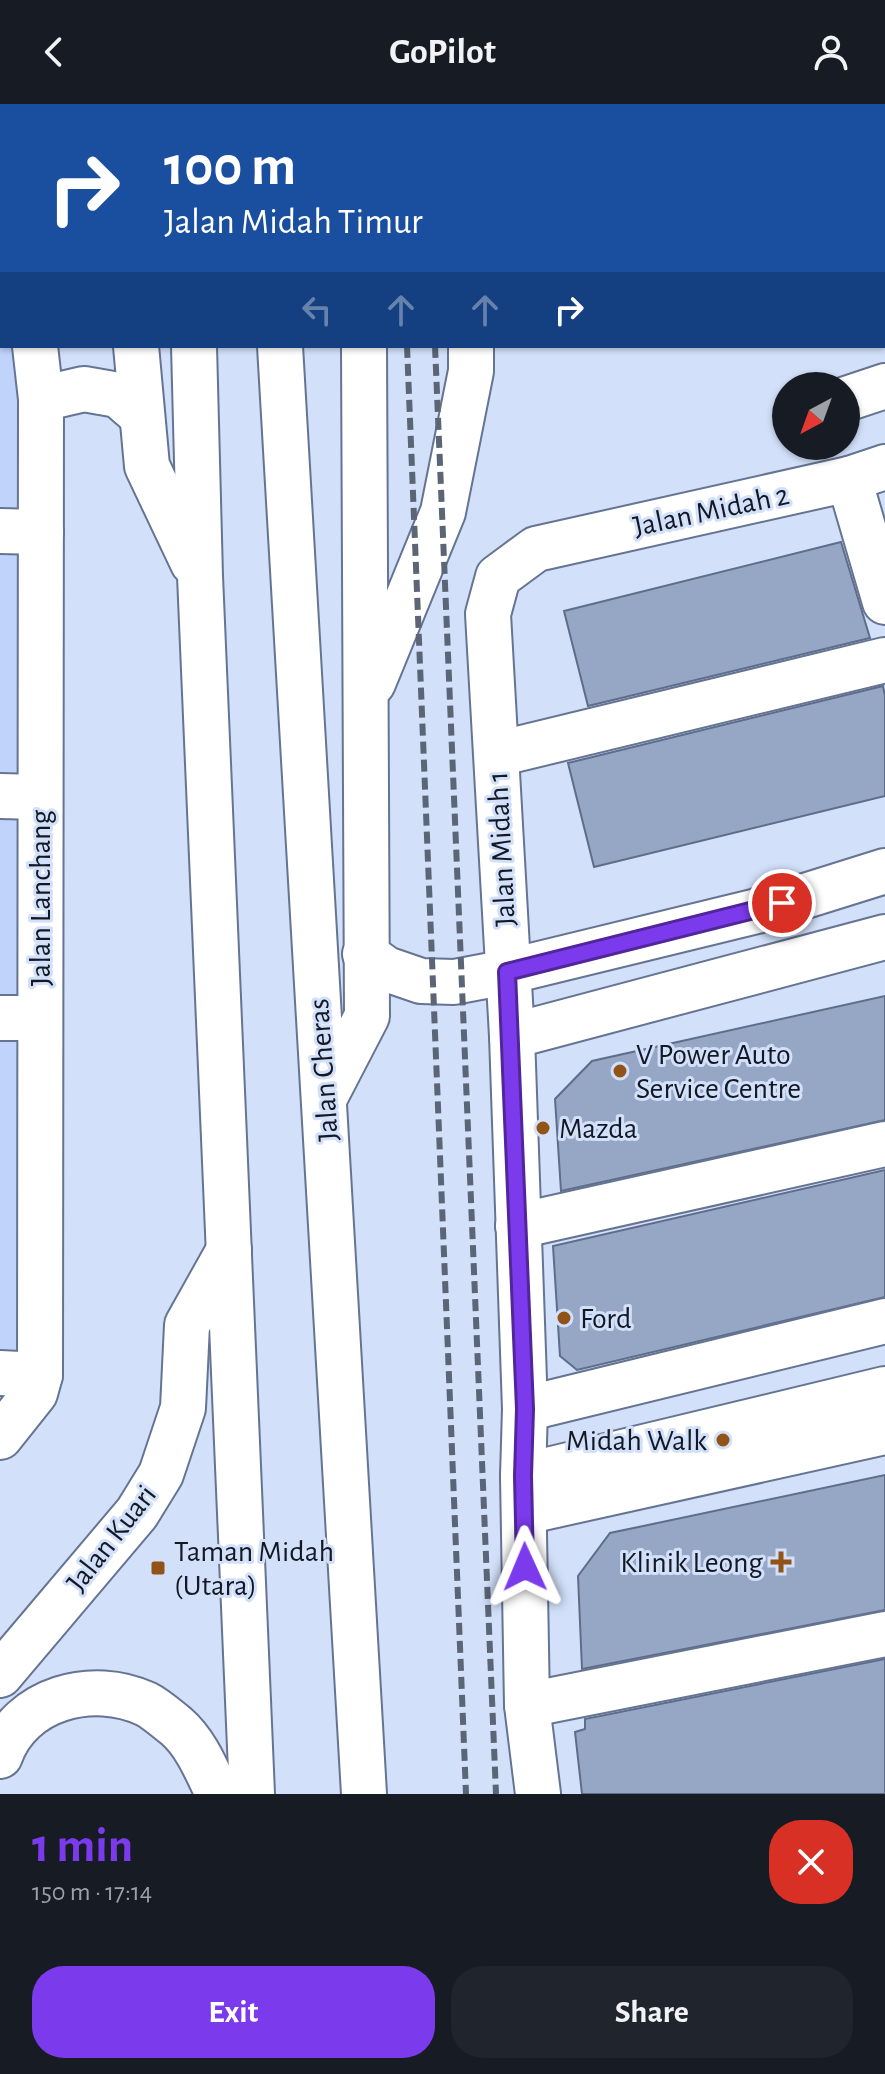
<!DOCTYPE html>
<html lang="en">
<head>
<meta charset="utf-8">
<style>
  body { margin:0; font-family:"Alegreya Sans",sans-serif; background:#20242c; color:#f1f3f6; height:100vh; display:flex; flex-direction:column; font-size:30px; white-space:nowrap }
  * { box-sizing:border-box; margin:0 }
  p { font-size:26px; color:#9ea1a6 }
  .icon { flex:none; width:44px; height:44px; fill:none; stroke:currentColor; stroke-width:2; stroke-linecap:round; stroke-linejoin:round }
  .map { position:relative; height:1690px; overflow:hidden }
  .drawer { display:flex; flex-direction:column; background:#171b24; flex:1 }
  .drawer>* { flex:none }
  .hud { position:absolute; left:0px; top:0px; width:886px; height:244px; box-shadow:0 2px 6px #0004; background:#1a4fa0; color:#fff; overflow:hidden }
  .needle { width:52px; rotate:221deg }
  .controls { position:absolute; left:772px; top:268px; display:grid; gap:16px }
  .controls a { display:grid; place-items:center; width:88px; height:88px; border-radius:50%; background:#171b24; box-shadow:0 2px 6px #0004; font-size:40px }
  .pin { position:absolute; display:grid; place-items:center; width:68px; height:68px; color:#fff; margin:-34px; border:4px solid #fff; border-radius:50%; box-shadow:0 2px 8px #0007 }
  .me { position:absolute; width:88px; margin:-44px; rotate:359deg; stroke-linejoin:round; filter:drop-shadow(0 0 6px #0008) }
  .turn { display:flex; align-items:center; gap:28px; height:168px; padding:0 32px; font-size:36px }
  .turn .icon { width:104px; height:104px; stroke-width:2.5 }
  .turn b { display:block; font-size:56px; line-height:68px }
  .lanes { display:flex; align-items:center; height:76px; padding:0 32px; background:#0003; justify-content:center; gap:40px; direction:ltr }
  .lanes .off { opacity:.35 }
  .round { display:grid; place-items:center; flex:none; width:84px; height:84px; border-radius:32px; background:#20242c }
  .head { display:flex; align-items:center; justify-content:space-between; height:136px; padding:0 32px }
  h1 { font-size:48px; font-weight:700; line-height:60px; color:#7c3aed }
  .action { display:flex; gap:16px; margin-top:auto; padding:16px 32px }
  .action a { flex:1; height:92px; border-radius:32px; background:#7c3aed; color:#fff; font-size:32px; font-weight:700; line-height:92px; text-align:center }
  .action a+a { background:#20242c; color:#f1f3f6 }
  header { display:flex; justify-content:space-between; align-items:center; height:104px; padding:0 32px; background:#171b24; font-size:36px; font-weight:700 }
  .map>svg:first-child { display:block }
  .built { fill:#bfd3fb }
  .building { fill:#96a7c6; stroke:#5e6d8a; stroke-width:2 }
  .lines { fill:none; stroke-linecap:round; stroke-linejoin:round }
  .minor-casing { stroke:#657492; stroke-width:48 }
  .highway-casing { stroke:#657492; stroke-width:48 }
  .minor { stroke:#fff; stroke-width:44 }
  .highway { stroke:#fff; stroke-width:44 }
  .rail { stroke:#5c6576; stroke-width:6; stroke-dasharray:12 6; stroke-linecap:butt }
  .route-casing { stroke:#51269a; stroke-width:20 }
  .route { stroke:#7c3aed; stroke-width:14 }
  .poi-dot { fill:#915317; stroke:#d2e0fa; stroke-width:3 }
  .labels { text-anchor:middle; stroke-width:6; stroke-linejoin:round; paint-order:stroke }
  .street-label { font-size:30px; fill:#131924; stroke:#d2e0fa }
  .poi-label { font-size:30px; fill:#131924; stroke:#d2e0fa; text-anchor:start }
</style>
</head>
<body>
<header><svg class="icon" aria-label="back" viewBox="0 0 24 24"><path d="M15 5l-7 7 7 7"/></svg>GoPilot<svg class="icon" aria-label="person" viewBox="0 0 24 24"><circle cx="12" cy="8" r="4"/><path d="M4 21q1-7 8-7t8 7"/></svg></header>
<div class="map">
<svg width="885" height="1690" viewBox="0 0 885 1690">
  <rect width="100%" height="100%" fill="#d2e0fa"/>
  <path class="built" d="M 0,54 L 2,242 L 20,242 L 20,1283 L 0,1310 Z"/>
  <g class="building">
    <path d="M 841,438 L 870,534 L 588,602 L 564,507 Z"/>
    <path d="M 883,582 L 885,592 L 885,692 L 594,763 L 568,659 Z"/>
    <path d="M 885,892 L 885,1016 L 561,1087 L 555,995 L 592,957 Z"/>
    <path d="M 885,1066 L 885,1193 L 577,1266 L 560,1252 L 553,1142 Z"/>
    <path d="M 885,1371 L 885,1506 L 582,1565 L 578,1472 L 610,1429 Z"/>
    <path d="M 885,1555 L 885,1690 L 582,1690 L 575,1628 L 585,1625 L 585,1615 Z"/>
  </g>
  <g class="lines">
    <defs>
      <g id="minor">
        <path d="M 10,0 L 11,2"/>
        <path d="M 544,0 L 544,2"/>
        <path d="M 666,2 L 667,0"/>
        <path d="M 41,295 L 84,285 L 118,291 L 141,311"/>
        <path d="M 846,295 L 885,282"/>
        <path d="M 849,375 L 885,498"/>
        <path d="M 0,427 L 41,428"/>
        <path d="M 497,650 L 885,556"/>
        <path d="M 0,692 L 40,693"/>
        <path d="M 365,850 L 386,865 L 421,877 L 454,878 L 507,868 L 757,807 L 885,767"/>
        <path d="M 0,914 L 40,914"/>
        <path d="M 512,932 L 885,833"/>
        <path d="M 518,1122 L 885,1040"/>
        <path d="M 0,1269 L 40,1271"/>
        <path d="M 525,1305 L 885,1217"/>
        <path d="M 0,1333 L 35,1289 L 40,1271 L 41,295 L 35,242"/>
        <path d="M 523,1372 L 885,1285"/>
        <path d="M 524,1408 L 885,1328"/>
        <path d="M 0,1571 L 137,1409 L 161,1370 L 183,1304 L 187,1221 L 229,1146"/>
        <path d="M 527,1601 L 885,1530"/>
        <path d="M 0,1652 C 20,1594 93,1575 146,1600 C 156,1605 167,1615 176,1622 C 196,1639 207,1667 218,1690"/>
        <path d="M 538,1690 L 527,1601 L 523,1372 L 525,1305 L 512,932 L 488,510 L 498,473 L 536,445 L 849,375 L 885,363"/>
      </g>
      <g id="highway">
        <path d="M 121,0 L 121,2"/>
        <path d="M 188,0 L 188,2"/>
        <path d="M 266,0 L 267,2"/>
        <path d="M 362,0 L 362,2"/>
        <path d="M 480,2 L 480,0"/>
        <path d="M 136,242 L 147,362 L 193,459"/>
        <path d="M 194,242 L 200,472 L 252,1690"/>
        <path d="M 280,242 L 364,1690"/>
        <path d="M 373,579 L 443,408 L 471,267 L 471,242"/>
        <path d="M 325,993 L 367,912 L 364,242"/>
      </g>
    </defs>
    <use href="#minor" class="minor-casing"/>
    <use href="#highway" class="highway-casing"/>
    <use href="#minor" class="minor"/>
    <use href="#highway" class="highway"/>
    <g class="rail">
      <path d="M 399,0 L 399,2"/>
      <path d="M 429,0 L 429,2"/>
      <path d="M 407,242 L 466,1690"/>
      <path d="M 435,242 L 496,1690"/>
    </g>
  </g>
  <g class="lines">
    <defs>
      <path id="route" d="M 525,1463 L 523,1372 L 525,1305 L 507,868 L 782,799"/>
    </defs>
    <use href="#route" class="route-casing"/>
    <use href="#route" class="route"/>
  </g>
  <g class="poi-dot">
    <circle cx="620" cy="967" r="8"/>
    <circle cx="543" cy="1024" r="8"/>
    <circle cx="564" cy="1214" r="8"/>
    <circle cx="723" cy="1336" r="8"/>
    <path d="M777 1446h8v8h8v8h-8v8h-8v-8h-8v-8h8z"/>
    <rect x="150" y="1456" width="16" height="16" rx="4"/>
  </g>
  <g class="labels">
    <g class="street-label">
      <text transform="translate(711 406) rotate(-12)" y="10">Jalan Midah 2</text>
      <text transform="translate(501 745) rotate(-93)" y="10">Jalan Midah 1</text>
      <text transform="translate(40 794) rotate(-90)" y="10">Jalan Lanchang</text>
      <text transform="translate(323 966) rotate(-94)" y="10">Jalan Cheras</text>
      <text transform="translate(111 1434) rotate(-52)" y="10">Jalan Kuari</text>
    </g>
    <g class="poi-label">
      <text x="636" y="960">V Power Auto<tspan x="636" dy="34">Service Centre</tspan></text>
      <text x="559" y="1034">Mazda</text>
      <text x="580" y="1224">Ford</text>
      <text x="707" y="1346" text-anchor="end">Midah Walk</text>
      <text x="174" y="1457">Taman Midah<tspan x="174" dy="34">(Utara)</tspan></text>
      <text x="763" y="1468" text-anchor="end">Klinik Leong</text>
    </g>
  </g>
</svg>
<div class="controls">
<a><svg class="needle" viewBox="-14 -14 28 28"><path d="M0-13l5 13h-10z" fill="#e53935"/><path d="M0 13l5-13h-10z" fill="#9ea1a6"/></svg></a>
</div>
<div class="pin" style="left:782px;top:799px;background:#d93025"><svg class="icon" aria-label="arrive" viewBox="0 0 24 24"><path d="M6 21V4h12l-3 4 3 4H6"/></svg></div>
<svg class="me" style="left:525px;top:1463px" viewBox="-20 -20 40 40"><path d="M0-17L14 15 0 8-14 15z" fill="#7c3aed" stroke="#fff" stroke-width="4"/></svg>
<div class="hud">
<div class="turn"><svg class="icon" aria-label="right" viewBox="0 0 24 24"><path d="M7 20v-9h11M14 6l5 5-5 5"/></svg><div><b>100 m</b>Jalan Midah Timur</div></div>
<div class="lanes"><svg class="icon off" aria-label="left" viewBox="0 0 24 24"><path d="M17 20v-9H6M10 6l-5 5 5 5"/></svg><svg class="icon off" aria-label="ahead" viewBox="0 0 24 24"><path d="M12 20V5M6 11l6-6 6 6"/></svg><svg class="icon off" aria-label="ahead" viewBox="0 0 24 24"><path d="M12 20V5M6 11l6-6 6 6"/></svg><svg class="icon" aria-label="right" viewBox="0 0 24 24"><path d="M7 20v-9h11M14 6l5 5-5 5"/></svg></div>
</div>
</div>
<section class="drawer">
<div class="head"><div><h1>1 min</h1><p>150 m · 17:14</p></div><a class="round" style="background:#d93025;color:#fff"><svg class="icon" aria-label="close" viewBox="0 0 24 24"><path d="M6 6l12 12M18 6L6 18"/></svg></a></div>
<div class="action"><a>Exit</a><a>Share</a></div>
</section>
</body>
</html>
